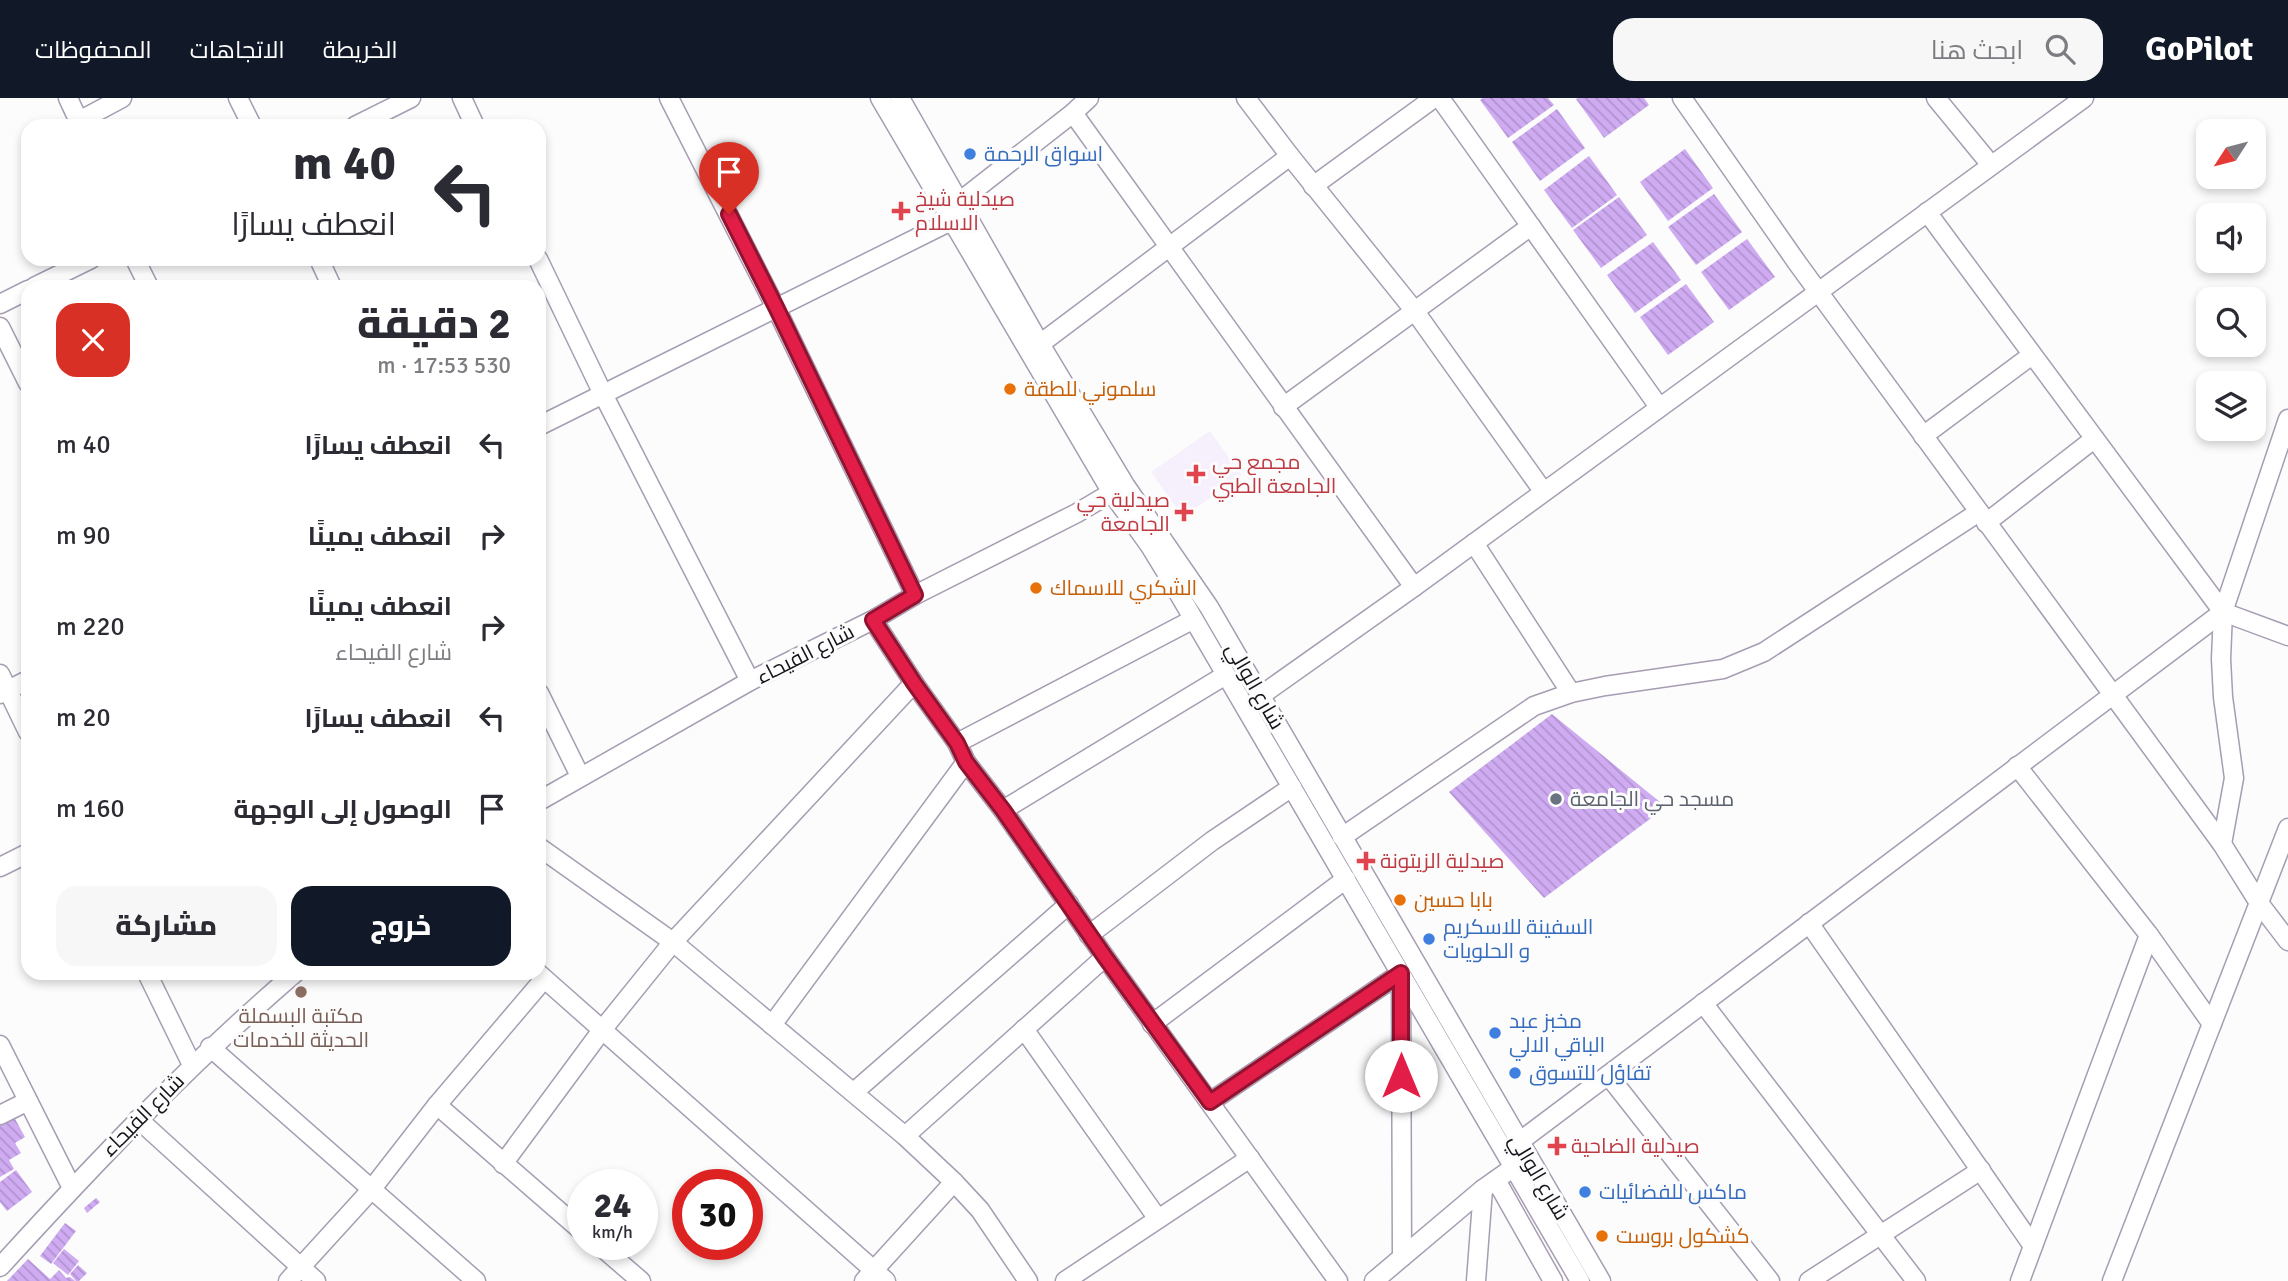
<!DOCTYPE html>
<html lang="ar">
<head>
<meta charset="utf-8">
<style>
  body { margin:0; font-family:Signika,Cairo,sans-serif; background:#f7f7f7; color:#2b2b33; direction:rtl; height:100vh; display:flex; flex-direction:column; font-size:26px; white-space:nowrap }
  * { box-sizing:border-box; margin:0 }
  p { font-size:23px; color:#7c7c81 }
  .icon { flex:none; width:38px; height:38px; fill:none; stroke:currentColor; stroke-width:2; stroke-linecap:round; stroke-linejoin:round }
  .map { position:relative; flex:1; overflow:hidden; direction:ltr }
  .drawer { position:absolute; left:21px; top:182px; width:525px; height:700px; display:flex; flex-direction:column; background:#fff; border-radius:21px; box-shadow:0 4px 10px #0003; direction:rtl }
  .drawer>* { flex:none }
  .top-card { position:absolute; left:21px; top:21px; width:525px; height:147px; border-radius:21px; box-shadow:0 4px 10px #0003; direction:rtl; background:#fff; color:#2b2b33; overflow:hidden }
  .needle { width:46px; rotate:234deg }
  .tools { position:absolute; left:2196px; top:21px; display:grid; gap:14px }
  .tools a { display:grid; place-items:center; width:70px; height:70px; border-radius:14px; background:#fff; box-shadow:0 4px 10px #0003; font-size:35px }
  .speed { position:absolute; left:567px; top:1071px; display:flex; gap:14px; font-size:35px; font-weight:700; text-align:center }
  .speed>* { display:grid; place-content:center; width:91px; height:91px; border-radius:50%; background:#fff; box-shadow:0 4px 10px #0003; line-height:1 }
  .speed small { font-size:18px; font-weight:400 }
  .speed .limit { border:10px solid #d22; background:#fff; color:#111 }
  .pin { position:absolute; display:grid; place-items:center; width:60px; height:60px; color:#fff; margin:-72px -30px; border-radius:50% 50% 50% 0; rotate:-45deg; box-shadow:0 0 7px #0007 }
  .pin .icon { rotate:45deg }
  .me { position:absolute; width:77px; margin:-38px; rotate:0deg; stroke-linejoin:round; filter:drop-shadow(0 0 5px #0008) }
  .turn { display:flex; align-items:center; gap:24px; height:147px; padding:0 35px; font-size:32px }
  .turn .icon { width:91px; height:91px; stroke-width:2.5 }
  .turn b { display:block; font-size:49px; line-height:60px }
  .round { display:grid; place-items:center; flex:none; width:74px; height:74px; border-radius:21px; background:#f7f7f7 }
  .headline { display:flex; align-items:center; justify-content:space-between; height:119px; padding:0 35px }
  h1 { font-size:42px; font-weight:800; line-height:52px }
  .primary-button { display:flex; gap:14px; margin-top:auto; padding:14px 35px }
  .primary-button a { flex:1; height:80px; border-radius:21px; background:#111827; color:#fff; font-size:28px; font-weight:800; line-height:80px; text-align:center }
  .primary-button a+a { background:#f7f7f7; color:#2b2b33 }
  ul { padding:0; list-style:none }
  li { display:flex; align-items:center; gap:21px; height:91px; padding:0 35px }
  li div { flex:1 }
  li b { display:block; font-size:26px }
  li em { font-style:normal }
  header { display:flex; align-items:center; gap:42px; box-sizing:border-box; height:98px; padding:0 35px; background:#111827; color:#fff }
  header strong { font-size:33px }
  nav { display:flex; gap:38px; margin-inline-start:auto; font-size:24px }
  .search { width:490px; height:63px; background:#f7f7f7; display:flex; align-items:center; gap:18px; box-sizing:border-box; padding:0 24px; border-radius:21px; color:#7c7c81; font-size:26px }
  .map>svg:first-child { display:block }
  .built { fill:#f6f0fc }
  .building { fill:url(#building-back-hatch) }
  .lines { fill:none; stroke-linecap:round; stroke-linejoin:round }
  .minor-casing { stroke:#a79db2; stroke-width:21 }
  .minor { stroke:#fff; stroke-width:18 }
  .route-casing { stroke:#92132f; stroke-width:18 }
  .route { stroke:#e11d48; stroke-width:12 }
  .shop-dot { fill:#3f7fe0; stroke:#fcfcfc; stroke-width:2.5 }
  .health-dot { fill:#e0444e; stroke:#fcfcfc; stroke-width:2.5 }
  .food-dot { fill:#e8710a; stroke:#fcfcfc; stroke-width:2.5 }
  .worship-dot { fill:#6b7280; stroke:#fcfcfc; stroke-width:2.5 }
  .education-dot { fill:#8d6e63; stroke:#fcfcfc; stroke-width:2.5 }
  .labels { text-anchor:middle; stroke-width:6; stroke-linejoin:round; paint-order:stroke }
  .shop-label { font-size:21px; fill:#366cbe; stroke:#fcfcfc; text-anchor:start }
  .health-label { font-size:21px; fill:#be3a42; stroke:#fcfcfc; text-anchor:start }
  .food-label { font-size:21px; fill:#c56008; stroke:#fcfcfc; text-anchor:start }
  .street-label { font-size:21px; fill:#16131a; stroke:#fcfcfc }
  .worship-label { font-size:21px; fill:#5b616d; stroke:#fcfcfc; text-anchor:start }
  .education-label { font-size:21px; fill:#785e54; stroke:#fcfcfc }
</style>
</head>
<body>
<header>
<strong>GoPilot</strong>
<div class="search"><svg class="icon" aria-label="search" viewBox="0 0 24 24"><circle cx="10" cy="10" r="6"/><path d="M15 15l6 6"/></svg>ابحث هنا</div>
<nav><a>الخريطة</a><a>الاتجاهات</a><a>المحفوظات</a></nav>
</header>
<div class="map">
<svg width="2288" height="1183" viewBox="0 0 2288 1183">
  <defs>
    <pattern id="building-back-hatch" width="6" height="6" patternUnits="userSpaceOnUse" patternTransform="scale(1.75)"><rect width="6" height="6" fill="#cfabf2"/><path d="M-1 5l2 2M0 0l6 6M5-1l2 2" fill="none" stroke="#b192cf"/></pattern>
  </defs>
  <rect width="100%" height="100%" fill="#fcfcfc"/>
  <path class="built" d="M 1210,333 L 1242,378 L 1183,419 L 1151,374 Z"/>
  <g class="building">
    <path d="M 1483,0 L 1548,0 L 1554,7 L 1508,40 L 1480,2 Z"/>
    <path d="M 1578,0 L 1644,0 L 1649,7 L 1604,40 L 1576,1 Z"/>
    <path d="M 1557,11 L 1585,50 L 1540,83 L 1512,44 Z"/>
    <path d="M 1685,51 L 1713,90 L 1668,123 L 1640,84 Z"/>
    <path d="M 1589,58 L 1617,97 L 1572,130 L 1544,92 Z"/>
    <path d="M 1714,96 L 1742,134 L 1696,167 L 1668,129 Z"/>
    <path d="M 1619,99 L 1647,137 L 1601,170 L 1573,132 Z"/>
    <path d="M 1747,141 L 1775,179 L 1729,212 L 1701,174 Z"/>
    <path d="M 1653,144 L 1681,182 L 1635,215 L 1607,177 Z"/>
    <path d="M 1686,186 L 1714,224 L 1668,257 L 1640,219 Z"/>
    <path d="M 1552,616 L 1666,709 L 1544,800 L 1449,694 Z"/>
    <path d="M 14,1019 L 25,1039 L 15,1045 L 21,1055 L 9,1062 L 14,1071 L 0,1079 L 0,1027 Z"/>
    <path d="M 16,1072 L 32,1094 L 7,1113 L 0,1104 L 0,1084 Z"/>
    <path d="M 96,1100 L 100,1104 L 87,1115 L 84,1110 Z"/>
    <path d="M 65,1125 L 76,1133 L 51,1166 L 40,1158 Z"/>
    <path d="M 64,1151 L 79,1163 L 68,1177 L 53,1165 Z"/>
    <path d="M 28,1161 L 50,1181 L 59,1172 L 66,1180 L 70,1179 L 75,1183 L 7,1183 Z"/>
    <path d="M 78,1167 L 87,1175 L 79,1183 L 76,1183 L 70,1176 Z"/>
  </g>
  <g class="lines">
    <defs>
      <g id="minor">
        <path d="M 68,0 L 81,28"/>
        <path d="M 238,0 L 252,28"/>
        <path d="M 462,0 L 475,28"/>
        <path d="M 669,0 L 776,210 L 915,497"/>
        <path d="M 880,0 L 1112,395 L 1150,448 L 1169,479 L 1580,1183"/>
        <path d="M 900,0 L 1040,246 L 1125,387 L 1209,509 L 1601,1183"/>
        <path d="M 1246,0 L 1290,58 L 1414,212 L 1543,393"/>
        <path d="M 1440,0 L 1659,309"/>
        <path d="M 1682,0 L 1798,166 L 2222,746 L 2259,805 L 2288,843"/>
        <path d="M 1936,0 L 1991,67"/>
        <path d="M 1073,15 L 1414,489"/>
        <path d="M 79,23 L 122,0"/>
        <path d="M 355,28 L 411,0"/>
        <path d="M 1313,88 L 1434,0"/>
        <path d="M 959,104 L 1073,15 L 1089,0"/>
        <path d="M 1927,114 L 2223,514 L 2288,538"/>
        <path d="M 135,161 L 149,189"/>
        <path d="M 319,161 L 332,189"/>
        <path d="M 538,161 L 603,296 L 750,583"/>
        <path d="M 34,189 L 91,161"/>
        <path d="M 0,206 L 28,192"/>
        <path d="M 0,229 L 28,285"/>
        <path d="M 1040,246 L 1290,58"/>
        <path d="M 1283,309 L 1531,128"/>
        <path d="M 539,328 L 951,123"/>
        <path d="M 1923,338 L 2032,257"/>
        <path d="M 1986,425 L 2094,341"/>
        <path d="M 1474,445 L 1571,595"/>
        <path d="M 873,522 L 914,585 L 957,645 L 966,664 L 1003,712 L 1105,859 L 1338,1183"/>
        <path d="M 0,576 L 28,634"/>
        <path d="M 539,595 L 580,678"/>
        <path d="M 0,596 L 28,582"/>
        <path d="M 1260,598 L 1414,489 L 2084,0"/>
        <path d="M 957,645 L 1192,522"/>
        <path d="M 2017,668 L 2149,837 L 2212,926"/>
        <path d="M 539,703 L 750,583 L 873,522 L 915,497 L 1077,415 L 1121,389"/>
        <path d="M 1003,712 L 1224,578"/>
        <path d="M 1342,739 L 1534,608 L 1571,595 L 1605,588 L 1723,571 L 1764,554 L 1979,414"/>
        <path d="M 2222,746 L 2234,680 L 2223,599 L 2221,561 L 2223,514 L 2288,321"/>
        <path d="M 539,749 L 673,844 L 905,1038 L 954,1084 L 980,1112 L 1028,1183"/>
        <path d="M 0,769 L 28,755"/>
        <path d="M 1809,825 L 2033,1148"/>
        <path d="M 1089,837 L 1212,743 L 1292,689"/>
        <path d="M 147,875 L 192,967"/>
        <path d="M 538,875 L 886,1183"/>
        <path d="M 1401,875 L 1402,1159"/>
        <path d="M 1703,905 L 1916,1183"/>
        <path d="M 1152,926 L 1346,781"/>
        <path d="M 772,927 L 966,664"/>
        <path d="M 1024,931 L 1158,1121"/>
        <path d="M 0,947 L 72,1090"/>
        <path d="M 210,949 L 476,1183"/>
        <path d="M 1608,977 L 1770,1183"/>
        <path d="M 854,994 L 1069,806"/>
        <path d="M 1210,1004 L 1401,875"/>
        <path d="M 437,1007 L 583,1134"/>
        <path d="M 0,1017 L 28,1003"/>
        <path d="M 138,1021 L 316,1183"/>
        <path d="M 905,1038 L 1105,859"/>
        <path d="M 1519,1044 L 2223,514"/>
        <path d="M 503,1066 L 602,932 L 673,844 L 914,585"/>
        <path d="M 1496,1082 L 1553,1183"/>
        <path d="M 598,1146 L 641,1183"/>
        <path d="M 0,1169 C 94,1066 189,966 295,875"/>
        <path d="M 288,1183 L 371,1092 L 437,1007 L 544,881"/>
        <path d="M 864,1183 L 954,1084"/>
        <path d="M 1065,1183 L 1250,1060"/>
        <path d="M 1374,1183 L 1483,1091 L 1514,1069"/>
        <path d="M 1476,1183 L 1483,1091"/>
        <path d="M 1809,1183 L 1981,1072"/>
        <path d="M 2020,1183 L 2149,837"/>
        <path d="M 2112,1183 L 2288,730"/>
      </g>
    </defs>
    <use href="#minor" class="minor-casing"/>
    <use href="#minor" class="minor"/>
  </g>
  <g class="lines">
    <defs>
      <path id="route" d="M 729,116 L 776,209 L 915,497 L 873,522 L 914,585 L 957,645 L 966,664 L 1003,712 L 1105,859 L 1210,1004 L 1401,875 L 1401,978"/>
    </defs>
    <use href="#route" class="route-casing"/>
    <use href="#route" class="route"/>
  </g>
  <g class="shop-dot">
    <circle cx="970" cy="56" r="7"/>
    <circle cx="1429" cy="841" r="7"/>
    <circle cx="1495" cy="935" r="7"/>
    <circle cx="1515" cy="975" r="7"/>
    <circle cx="1585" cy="1094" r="7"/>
  </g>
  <g class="health-dot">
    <path d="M897.5 102.5h7v7h7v7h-7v7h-7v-7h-7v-7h7z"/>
    <path d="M1192.5 365.5h7v7h7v7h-7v7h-7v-7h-7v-7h7z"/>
    <path d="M1180.5 403.5h7v7h7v7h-7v7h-7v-7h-7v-7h7z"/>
    <path d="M1362.5 752.5h7v7h7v7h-7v7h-7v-7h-7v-7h7z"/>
    <path d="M1553.5 1037.5h7v7h7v7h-7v7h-7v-7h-7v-7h7z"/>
  </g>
  <g class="food-dot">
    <circle cx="1010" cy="291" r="7"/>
    <circle cx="1036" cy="490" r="7"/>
    <circle cx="1400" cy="802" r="7"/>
    <circle cx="1602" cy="1138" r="7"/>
  </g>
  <circle class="worship-dot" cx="1556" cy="701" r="7"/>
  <circle class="education-dot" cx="301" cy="894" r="7"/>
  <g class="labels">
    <g class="shop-label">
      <text x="984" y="63">اسواق الرحمة</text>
      <text x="1443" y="836">السفينة للاسكريم<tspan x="1443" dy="24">و الحلويات</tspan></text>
      <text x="1509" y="930">مخبز عبد<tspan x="1509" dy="24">الباقي الالي</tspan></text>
      <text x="1529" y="982">تفاؤل للتسوق</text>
      <text x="1599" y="1101">ماكس للفضائيات</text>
    </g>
    <g class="health-label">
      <text x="915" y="108">صيدلية شيخ<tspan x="915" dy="24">الاسلام</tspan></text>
      <text x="1212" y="371">مجمع حي<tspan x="1212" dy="24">الجامعة الطبي</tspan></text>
      <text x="1170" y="409" text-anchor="end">صيدلية حي<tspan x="1170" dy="24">الجامعة</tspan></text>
      <text x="1380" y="770">صيدلية الزيتونة</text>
      <text x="1571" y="1055">صيدلية الضاحية</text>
    </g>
    <g class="food-label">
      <text x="1024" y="298">سلموني للطقة</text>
      <text x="1050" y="497">الشكري للاسماك</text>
      <text x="1414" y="809">بابا حسين</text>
      <text x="1616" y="1145">كشكول بروست</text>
    </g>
    <g class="street-label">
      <text transform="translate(805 556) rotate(-27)" y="7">شارع الفيحاء</text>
      <text transform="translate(1255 588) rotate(60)" y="7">شارع الوالي</text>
      <text transform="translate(143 1017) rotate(-45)" y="7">شارع الفيحاء</text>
      <text transform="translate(1539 1079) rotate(59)" y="7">شارع الوالي</text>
    </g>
    <g class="worship-label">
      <text x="1570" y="708">مسجد حي الجامعة</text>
    </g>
    <g class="education-label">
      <text x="301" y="925">مكتبة البسملة<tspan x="301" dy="24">الحديثة للخدمات</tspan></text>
    </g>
  </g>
</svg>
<div class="tools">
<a><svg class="needle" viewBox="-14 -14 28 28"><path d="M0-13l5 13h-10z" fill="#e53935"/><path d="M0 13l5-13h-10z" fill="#7c7c81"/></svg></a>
<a><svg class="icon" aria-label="sound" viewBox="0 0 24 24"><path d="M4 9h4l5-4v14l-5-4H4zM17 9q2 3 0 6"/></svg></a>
<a><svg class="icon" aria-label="search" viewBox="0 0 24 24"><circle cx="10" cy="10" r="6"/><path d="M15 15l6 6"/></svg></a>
<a><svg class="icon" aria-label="layers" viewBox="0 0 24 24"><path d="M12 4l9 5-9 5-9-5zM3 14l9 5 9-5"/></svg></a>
</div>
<div class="speed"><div>24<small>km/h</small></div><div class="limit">30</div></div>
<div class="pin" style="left:729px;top:116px;background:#d93025"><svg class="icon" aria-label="arrive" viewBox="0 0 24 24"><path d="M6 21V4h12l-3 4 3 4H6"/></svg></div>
<svg class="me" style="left:1401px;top:978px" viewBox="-20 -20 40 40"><circle r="19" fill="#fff"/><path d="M0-13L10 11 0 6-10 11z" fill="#e11d48"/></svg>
<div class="top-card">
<div class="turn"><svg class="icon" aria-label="left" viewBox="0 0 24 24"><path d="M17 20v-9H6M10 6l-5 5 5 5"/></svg><div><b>40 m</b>انعطف يسارًا</div></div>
</div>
<section class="drawer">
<div class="headline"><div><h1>2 دقيقة</h1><p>530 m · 17:53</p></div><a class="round" style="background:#d93025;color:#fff"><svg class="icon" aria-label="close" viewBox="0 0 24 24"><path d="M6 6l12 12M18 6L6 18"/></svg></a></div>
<ul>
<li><svg class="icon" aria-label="left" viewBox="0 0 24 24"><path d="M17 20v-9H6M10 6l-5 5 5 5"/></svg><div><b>انعطف يسارًا</b></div><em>40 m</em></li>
<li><svg class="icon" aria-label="right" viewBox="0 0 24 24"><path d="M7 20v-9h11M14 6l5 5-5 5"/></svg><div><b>انعطف يمينًا</b></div><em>90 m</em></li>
<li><svg class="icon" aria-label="right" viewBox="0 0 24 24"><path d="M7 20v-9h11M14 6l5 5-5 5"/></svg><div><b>انعطف يمينًا</b><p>شارع الفيحاء</p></div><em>220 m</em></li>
<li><svg class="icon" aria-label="left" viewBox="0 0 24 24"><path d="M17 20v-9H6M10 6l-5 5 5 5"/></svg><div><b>انعطف يسارًا</b></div><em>20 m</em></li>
<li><svg class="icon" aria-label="arrive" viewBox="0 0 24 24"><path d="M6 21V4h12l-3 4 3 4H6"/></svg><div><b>الوصول إلى الوجهة</b></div><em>160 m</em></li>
</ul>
<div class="primary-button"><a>خروج</a><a>مشاركة</a></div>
</section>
</div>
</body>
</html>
